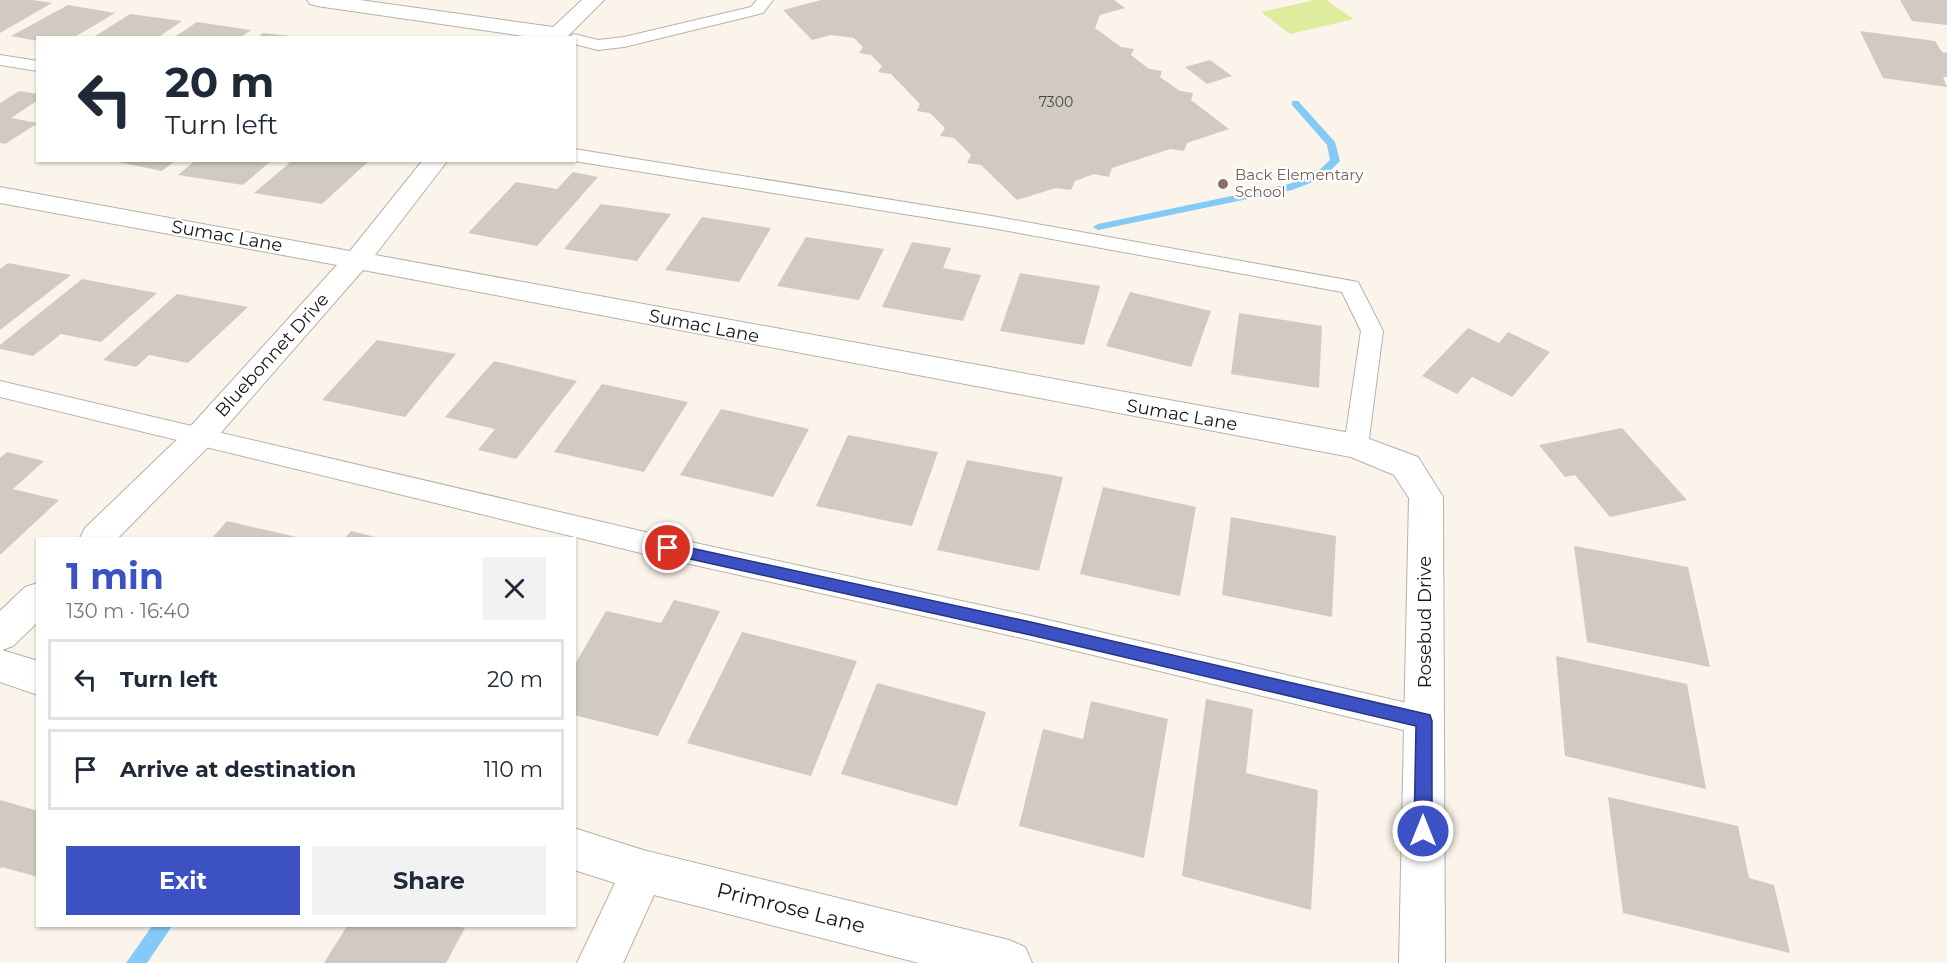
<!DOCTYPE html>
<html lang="en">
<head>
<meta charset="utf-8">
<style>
  body { margin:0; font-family:Montserrat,sans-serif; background:#f2f2f3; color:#1f2937; height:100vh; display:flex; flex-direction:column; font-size:22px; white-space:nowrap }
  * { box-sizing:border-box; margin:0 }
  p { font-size:20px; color:#747a83 }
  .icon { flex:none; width:33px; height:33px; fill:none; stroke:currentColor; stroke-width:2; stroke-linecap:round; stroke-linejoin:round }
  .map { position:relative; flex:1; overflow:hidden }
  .sheet { position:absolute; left:36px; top:537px; width:540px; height:390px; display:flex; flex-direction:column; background:#fff; border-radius:0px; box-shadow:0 2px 4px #0004 }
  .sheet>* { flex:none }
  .guide { position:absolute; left:36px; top:36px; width:540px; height:126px; border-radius:0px; box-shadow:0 2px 4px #0004; background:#fff; color:#1f2937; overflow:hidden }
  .pin { position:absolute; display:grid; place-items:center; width:51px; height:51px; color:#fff; margin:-26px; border:3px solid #fff; border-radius:50%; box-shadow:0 2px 6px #0007 }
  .me { position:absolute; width:66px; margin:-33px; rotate:0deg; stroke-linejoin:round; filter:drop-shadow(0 0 4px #0008) }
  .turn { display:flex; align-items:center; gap:21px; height:126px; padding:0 30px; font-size:27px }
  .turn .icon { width:78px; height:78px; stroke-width:2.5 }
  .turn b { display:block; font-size:42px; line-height:51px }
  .round { display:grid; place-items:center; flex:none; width:63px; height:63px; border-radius:0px; background:#f2f2f3 }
  .summary { display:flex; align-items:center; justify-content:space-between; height:102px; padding:0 30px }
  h1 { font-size:36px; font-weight:700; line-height:45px; color:#3c51c4 }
  .primary-button { display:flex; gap:12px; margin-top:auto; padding:12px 30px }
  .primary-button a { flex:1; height:69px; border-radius:0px; background:#3c51c4; color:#fff; font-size:24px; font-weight:700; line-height:69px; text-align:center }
  .primary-button a+a { background:#f2f2f3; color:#1f2937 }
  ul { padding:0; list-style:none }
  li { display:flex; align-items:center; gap:18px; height:81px; margin:0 12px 9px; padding:0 18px; border:3px solid #e0e1e3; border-radius:0px }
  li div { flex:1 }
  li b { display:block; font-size:22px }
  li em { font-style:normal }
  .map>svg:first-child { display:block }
  .green { fill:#e0ec9d }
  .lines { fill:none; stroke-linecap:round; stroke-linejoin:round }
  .stream { fill:#84caf6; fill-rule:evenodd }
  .building { fill:#d1cac2 }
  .service-casing { stroke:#b8b1a9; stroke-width:2 }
  .minor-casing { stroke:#b8b1a9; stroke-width:2 }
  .service { fill:#fff; fill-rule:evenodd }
  .minor { fill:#fff; fill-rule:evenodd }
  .route { fill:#3c51c4; stroke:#27357f; stroke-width:1.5 }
  .education-dot { fill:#8d6e63; stroke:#fff; stroke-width:2 }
  .labels { text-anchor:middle; stroke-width:4.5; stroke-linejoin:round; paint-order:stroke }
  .far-number-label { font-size:14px; fill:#474440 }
  .far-education-label { font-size:15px; fill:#785e54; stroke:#fff; text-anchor:start }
  .street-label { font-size:18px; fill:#191714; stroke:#fff }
  .near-street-label { font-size:21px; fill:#191714; stroke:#fff }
</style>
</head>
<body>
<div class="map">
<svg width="1947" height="963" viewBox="0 0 1947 963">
  <rect width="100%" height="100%" fill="#fbf4eb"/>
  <path class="green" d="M 1314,0 L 1326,0 L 1354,19 L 1290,34 L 1261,12 Z"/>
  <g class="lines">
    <g class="stream">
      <path d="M 1292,101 L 1298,101 L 1335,142 L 1340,161 L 1323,178 L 1292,190 L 1098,230 L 1093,227 L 1098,224 L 1289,184 L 1315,174 L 1330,160 L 1327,145 L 1292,105 Z"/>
      <path d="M 152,926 L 172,926 L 147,963 L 126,963 Z"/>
    </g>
  </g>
  <g class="building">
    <path d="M 0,0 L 33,0 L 52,3 L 0,33 Z"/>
    <path d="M 821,0 L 1114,0 L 1125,8 L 1100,15 L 1095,28 L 1121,47 L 1134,49 L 1131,55 L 1149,69 L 1162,71 L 1160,77 L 1180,91 L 1193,93 L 1191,100 L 1229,129 L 1187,143 L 1184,151 L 1170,149 L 1112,168 L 1109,177 L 1094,174 L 1075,181 L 1071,190 L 1056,188 L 1017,200 L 981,165 L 967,163 L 971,155 L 954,138 L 940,136 L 945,128 L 930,113 L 917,111 L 920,104 L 891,74 L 878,72 L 882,66 L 871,55 L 859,53 L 863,47 L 854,38 L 831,35 L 812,40 L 783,10 Z"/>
    <path d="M 1900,0 L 1947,0 L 1947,25 L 1912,21 Z"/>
    <path d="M 68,5 L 115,13 L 73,38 L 38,38 L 38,41 L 11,36 Z"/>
    <path d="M 130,14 L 182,21 L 157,38 L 92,38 Z"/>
    <path d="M 197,22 L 251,30 L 240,38 L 173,38 Z"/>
    <path d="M 1860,31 L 1935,41 L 1942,52 L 1947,53 L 1947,77 L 1943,77 L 1947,87 L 1883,78 Z"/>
    <path d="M 263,33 L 290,36 L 290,38 L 257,38 Z"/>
    <path d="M 1210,60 L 1232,76 L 1207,84 L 1185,67 Z"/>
    <path d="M 19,91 L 38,94 L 38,100 L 11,118 L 38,123 L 5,144 L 0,143 L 0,103 Z"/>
    <path d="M 108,160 L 176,160 L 162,171 Z"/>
    <path d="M 196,160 L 272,160 L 243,185 L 178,175 Z"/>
    <path d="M 293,160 L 370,160 L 322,204 L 254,193 Z"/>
    <path d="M 573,172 L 598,177 L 537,246 L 468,233 L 516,182 L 557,189 Z"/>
    <path d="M 601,204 L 671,214 L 637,261 L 564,249 Z"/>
    <path d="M 702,217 L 771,228 L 739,282 L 665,270 Z"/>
    <path d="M 806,237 L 884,249 L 859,300 L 777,286 Z"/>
    <path d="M 912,242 L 951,248 L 943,268 L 981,275 L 963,321 L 882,307 Z"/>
    <path d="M 8,263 L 71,275 L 0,330 L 0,269 Z"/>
    <path d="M 1020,273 L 1100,286 L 1084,345 L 1000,331 Z"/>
    <path d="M 82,279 L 157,293 L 101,342 L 61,334 L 33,356 L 0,349 L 0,345 Z"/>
    <path d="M 1130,292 L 1211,311 L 1191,367 L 1106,346 Z"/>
    <path d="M 177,294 L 248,307 L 188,363 L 149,355 L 136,367 L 103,360 Z"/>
    <path d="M 1239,313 L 1322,326 L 1319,388 L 1231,374 Z"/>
    <path d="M 1468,328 L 1499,343 L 1508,332 L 1550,352 L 1512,397 L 1472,377 L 1457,394 L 1422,376 Z"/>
    <path d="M 377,340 L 456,354 L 405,417 L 322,400 Z"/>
    <path d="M 494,361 L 577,381 L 516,459 L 478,450 L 495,429 L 445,417 Z"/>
    <path d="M 602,384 L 688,402 L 644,472 L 554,452 Z"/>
    <path d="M 721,409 L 809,429 L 773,497 L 680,475 Z"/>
    <path d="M 1622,428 L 1687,500 L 1610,517 L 1575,475 L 1565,477 L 1539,445 Z"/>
    <path d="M 848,435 L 938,452 L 912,526 L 816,506 Z"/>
    <path d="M 7,452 L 44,461 L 13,489 L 59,500 L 0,555 L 0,458 Z"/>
    <path d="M 967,460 L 1063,477 L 1039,571 L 937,550 Z"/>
    <path d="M 1103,487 L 1196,507 L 1180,596 L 1080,574 Z"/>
    <path d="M 1231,517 L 1336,536 L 1332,617 L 1222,595 Z"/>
    <path d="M 227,521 L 301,538 L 212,538 Z"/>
    <path d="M 351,531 L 379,538 L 345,538 Z"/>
    <path d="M 1574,546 L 1688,567 L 1710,667 L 1587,642 Z"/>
    <path d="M 674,600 L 720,611 L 658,736 L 574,715 L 574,666 L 606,611 L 661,623 Z"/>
    <path d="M 742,632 L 857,661 L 811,776 L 687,743 Z"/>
    <path d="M 1556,656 L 1687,684 L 1706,789 L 1565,756 Z"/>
    <path d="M 877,683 L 986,712 L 957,806 L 841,774 Z"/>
    <path d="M 1206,699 L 1253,709 L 1246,773 L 1318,790 L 1311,910 L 1182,876 Z"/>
    <path d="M 1091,701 L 1168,719 L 1144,858 L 1019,826 L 1043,729 L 1083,739 Z"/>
    <path d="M 1608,797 L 1738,826 L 1749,878 L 1774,885 L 1790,953 L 1623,913 Z"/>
    <path d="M 0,800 L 38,811 L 38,877 L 2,867 L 0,869 Z"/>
    <path d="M 347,926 L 456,926 L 465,928 L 446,963 L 324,963 Z"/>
  </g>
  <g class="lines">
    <defs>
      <g id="service">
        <path d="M 757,0 L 773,0 L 763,13 L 624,47 L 598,50 L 574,44 L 574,38 L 567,38 L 574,34 L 598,40 L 624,37 L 751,7 Z"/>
        <path d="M 0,55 L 38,61 L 38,71 L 0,65 Z"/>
        <path d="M 574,149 L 992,216 L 1358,282 L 1383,331 L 1368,446 L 1365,452 L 1356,455 L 1347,452 L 1344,446 L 1361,331 L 1342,292 L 992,228 L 574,161 Z"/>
        <path d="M 0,381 L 645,532 L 1035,617 L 1424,707 L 1435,711 L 1439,721 L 1435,731 L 1424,735 L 1035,641 L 645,554 L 0,397 Z"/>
      </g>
      <g id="minor">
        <path d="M 307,0 L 360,0 L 553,27 L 582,0 L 604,0 L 566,38 L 537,38 L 317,6 L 310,4 Z"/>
        <path d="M 423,160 L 448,160 L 375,255 L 1356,434 L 1418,457 L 1443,497 L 1445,963 L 1399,963 L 1409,498 L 1394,475 L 1351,457 L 363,270 L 211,444 L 118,538 L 80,538 L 85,528 L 189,428 L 337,265 L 0,203 L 0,187 L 350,251 Z"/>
        <path d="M 38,583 L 38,622 L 13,646 L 2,650 L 38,661 L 38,695 L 0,682 L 0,611 L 25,587 Z"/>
        <path d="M 574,828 L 643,850 L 1009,940 L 1025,947 L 1032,963 L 919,963 L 654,895 L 623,963 L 577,963 L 615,883 L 574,870 Z"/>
      </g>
    </defs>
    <use href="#service" class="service-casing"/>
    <use href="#minor" class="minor-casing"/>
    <use href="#service" class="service"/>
    <use href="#minor" class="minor"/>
  </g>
  <path class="route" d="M 668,543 L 1035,623 L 1430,715 L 1432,721 L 1432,831 L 1429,837 L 1423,839 L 1417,837 L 1414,831 L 1416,726 L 1035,636 L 668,554 L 663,552 L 661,548 L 663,544 Z"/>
  <circle class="education-dot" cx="1223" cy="184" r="6"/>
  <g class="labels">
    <g class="far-number-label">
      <text x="1056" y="107">7300</text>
    </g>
    <g class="far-education-label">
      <text x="1235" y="180">Back Elementary<tspan x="1235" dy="17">School</tspan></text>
    </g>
    <g class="street-label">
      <text transform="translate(227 236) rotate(10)" y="6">Sumac Lane</text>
      <text transform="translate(704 326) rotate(11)" y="6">Sumac Lane</text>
      <text transform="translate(272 355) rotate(-48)" y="6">Bluebonnet Drive</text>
      <text transform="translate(1182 415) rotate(10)" y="6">Sumac Lane</text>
      <text transform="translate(1425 622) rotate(-90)" y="6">Rosebud Drive</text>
    </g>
    <g class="near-street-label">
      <text transform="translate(791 908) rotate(14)" y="7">Primrose Lane</text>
    </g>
  </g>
</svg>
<div class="pin" style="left:668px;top:548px;background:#d93025"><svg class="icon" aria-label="arrive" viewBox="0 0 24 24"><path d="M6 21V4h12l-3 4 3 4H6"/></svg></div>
<svg class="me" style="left:1423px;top:831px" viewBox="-20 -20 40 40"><circle r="17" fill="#3c51c4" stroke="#fff" stroke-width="3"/><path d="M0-11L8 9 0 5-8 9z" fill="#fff"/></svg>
<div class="guide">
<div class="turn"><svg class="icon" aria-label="left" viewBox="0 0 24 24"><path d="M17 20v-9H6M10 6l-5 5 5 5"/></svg><div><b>20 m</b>Turn left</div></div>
</div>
<section class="sheet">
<div class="summary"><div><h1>1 min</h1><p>130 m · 16:40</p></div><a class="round"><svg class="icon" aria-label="close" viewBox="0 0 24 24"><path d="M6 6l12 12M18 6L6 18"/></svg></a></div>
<ul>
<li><svg class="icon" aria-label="left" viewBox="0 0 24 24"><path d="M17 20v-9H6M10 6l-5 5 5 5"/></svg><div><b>Turn left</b></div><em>20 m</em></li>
<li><svg class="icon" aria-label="arrive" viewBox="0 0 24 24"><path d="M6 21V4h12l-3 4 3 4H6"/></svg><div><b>Arrive at destination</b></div><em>110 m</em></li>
</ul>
<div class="primary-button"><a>Exit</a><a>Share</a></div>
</section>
</div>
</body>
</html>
